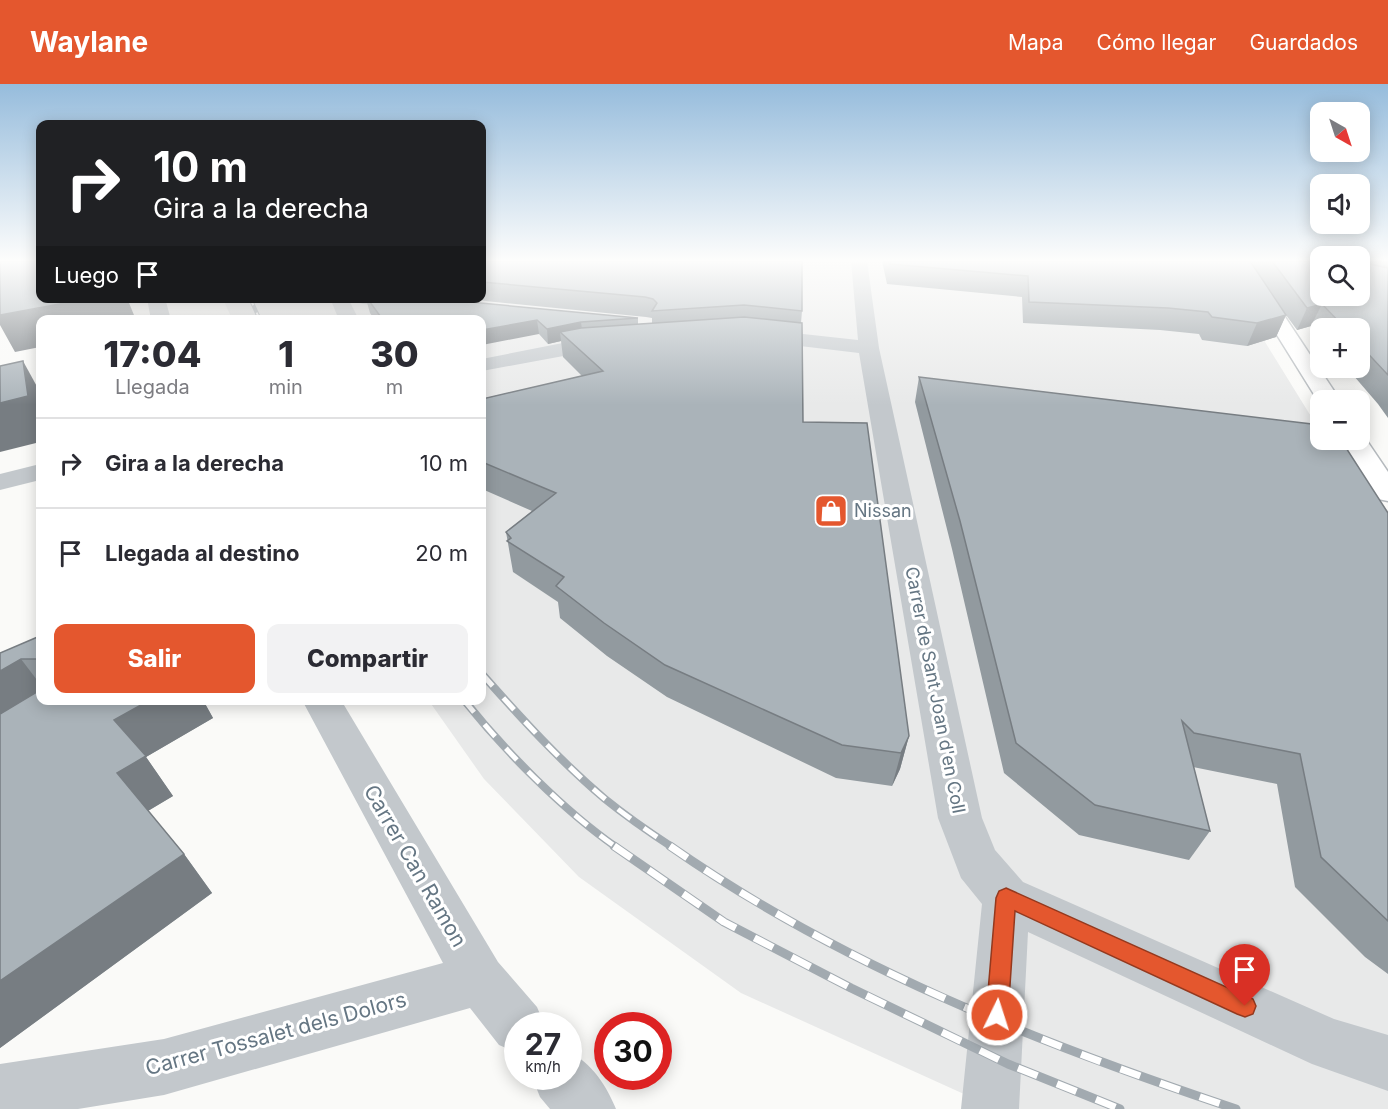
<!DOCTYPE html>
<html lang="es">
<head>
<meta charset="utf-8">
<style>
  body { margin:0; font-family:Inter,sans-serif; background:#f2f2f3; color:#2b2b33; height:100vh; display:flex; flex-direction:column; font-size:22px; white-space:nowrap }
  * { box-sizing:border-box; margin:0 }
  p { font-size:20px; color:#7c7c81 }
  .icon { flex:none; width:33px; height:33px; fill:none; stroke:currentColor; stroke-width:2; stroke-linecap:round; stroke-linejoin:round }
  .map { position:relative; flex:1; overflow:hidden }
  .sheet { position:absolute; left:36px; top:231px; width:450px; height:390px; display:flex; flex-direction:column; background:#fff; border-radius:12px; box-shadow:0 3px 15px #0003 }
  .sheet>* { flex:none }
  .banner { position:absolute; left:36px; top:36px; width:450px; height:183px; border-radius:12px; box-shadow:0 3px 15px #0003; background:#202124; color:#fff; overflow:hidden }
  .needle { width:39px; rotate:141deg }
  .controls { position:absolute; left:1310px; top:18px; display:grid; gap:12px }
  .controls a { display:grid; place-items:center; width:60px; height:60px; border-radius:12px; background:#fff; box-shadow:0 3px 15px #0003; font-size:30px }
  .speed { position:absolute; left:504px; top:928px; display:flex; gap:12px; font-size:30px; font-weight:700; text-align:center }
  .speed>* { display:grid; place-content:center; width:78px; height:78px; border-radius:50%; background:#fff; box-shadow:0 3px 15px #0003; line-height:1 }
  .speed small { font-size:15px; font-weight:400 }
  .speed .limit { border:9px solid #d22; background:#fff; color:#111 }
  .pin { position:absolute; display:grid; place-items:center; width:51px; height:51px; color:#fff; margin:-62px -26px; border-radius:50% 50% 50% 0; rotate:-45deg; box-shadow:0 0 6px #0007 }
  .pin .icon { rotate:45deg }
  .me { position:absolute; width:66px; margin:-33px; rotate:4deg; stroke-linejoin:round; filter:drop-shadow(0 0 4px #0008) }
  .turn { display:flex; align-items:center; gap:21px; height:126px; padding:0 18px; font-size:27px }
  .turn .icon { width:78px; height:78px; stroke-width:2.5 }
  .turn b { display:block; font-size:42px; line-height:51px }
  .then { display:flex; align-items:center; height:57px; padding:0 18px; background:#0003; gap:12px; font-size:22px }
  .eta { display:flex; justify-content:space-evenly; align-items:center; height:102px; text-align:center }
  .eta b { font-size:36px; font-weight:800; line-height:42px }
  .cta { display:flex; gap:12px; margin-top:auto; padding:12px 18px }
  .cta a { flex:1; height:69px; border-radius:12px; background:#e4572e; color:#fff; font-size:24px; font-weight:800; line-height:69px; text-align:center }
  .cta a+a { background:#f2f2f3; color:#2b2b33 }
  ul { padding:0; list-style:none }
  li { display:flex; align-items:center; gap:18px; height:90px; padding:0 18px; border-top:2px solid #e1e1e2 }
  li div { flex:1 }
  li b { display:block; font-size:22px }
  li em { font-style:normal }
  header { display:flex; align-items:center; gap:36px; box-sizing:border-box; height:84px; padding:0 30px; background:#e4572e; color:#fff }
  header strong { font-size:28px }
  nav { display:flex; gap:33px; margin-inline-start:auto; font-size:21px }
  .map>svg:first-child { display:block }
  .built { fill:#e8e9e9 }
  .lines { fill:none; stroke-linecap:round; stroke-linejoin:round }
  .major-casing { stroke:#b5babe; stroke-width:3 }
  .minor { fill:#c3c8cc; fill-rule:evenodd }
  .major { fill:#fff; fill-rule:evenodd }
  .rail-far2-casing { stroke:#a2aab0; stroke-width:4 }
  .rail-far1-casing { stroke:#a2aab0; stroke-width:8 }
  .rail-casing { stroke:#a2aab0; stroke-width:9 }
  .rail-far2 { stroke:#fff; stroke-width:2; stroke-dasharray:8; stroke-linecap:butt }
  .rail-far1 { stroke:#fff; stroke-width:5; stroke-dasharray:16; stroke-linecap:butt }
  .rail { stroke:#fff; stroke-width:7; stroke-dasharray:21; stroke-linecap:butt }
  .wall { fill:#929a9f }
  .shaded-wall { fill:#777d82 }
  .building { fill:#aab3b9; stroke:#777d82; stroke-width:1.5 }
  .route { fill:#e4572e; stroke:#94391e; stroke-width:1.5 }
  .labels { text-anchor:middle; stroke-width:6; stroke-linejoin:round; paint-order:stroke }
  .poi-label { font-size:18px; fill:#657683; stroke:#fff; text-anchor:start }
  .street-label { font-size:18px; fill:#657683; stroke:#fff }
  .near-street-label { font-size:21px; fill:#657683; stroke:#fff }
</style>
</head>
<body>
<header>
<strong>Waylane</strong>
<nav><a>Mapa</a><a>Cómo llegar</a><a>Guardados</a></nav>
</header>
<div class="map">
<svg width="1388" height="1025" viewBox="0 0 1388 1025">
  <rect width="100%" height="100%" fill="#fafaf8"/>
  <path class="built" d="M 482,177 L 1215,177 L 1320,347 L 1320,356 L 1388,456 L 1388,1025 L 997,1025 L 741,909 L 579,793 L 484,695 L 429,617 L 482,616 L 482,236 L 232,235 L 223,215 L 482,214 Z"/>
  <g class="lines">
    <defs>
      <g id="major">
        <path d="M 1231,177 L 1248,177 L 1340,316 L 1320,316 L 1320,320 Z"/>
        <path d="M 1359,350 L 1363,351 L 1388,388 L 1388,417 L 1378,415 L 1341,356 L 1359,356 Z"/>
      </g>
    </defs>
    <use href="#major" class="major-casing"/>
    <g class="minor">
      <path d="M 851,177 L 867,177 L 879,264 L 982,734 L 995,766 L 1023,798 L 1334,935 L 1388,951 L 1388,1007 L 1312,980 L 1028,848 L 1019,1025 L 961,1025 L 982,820 L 961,794 L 938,734 L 859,269 L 758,257 L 751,255 L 748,251 L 751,247 L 758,245 L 858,256 Z"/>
      <path d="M 147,214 L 165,214 L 171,236 L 151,236 Z"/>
      <path d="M 330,214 L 348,214 L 359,236 L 339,236 Z"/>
      <path d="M 354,214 L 416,214 L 421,219 L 419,223 L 412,225 L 363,220 L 356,218 Z"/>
      <path d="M 605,253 L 612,255 L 615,259 L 612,263 L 482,287 L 482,275 L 583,255 Z"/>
      <path d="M 40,380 L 40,396 L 0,406 L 0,390 Z"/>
      <path d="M 302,616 L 341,616 L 498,878 L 537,923 L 545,942 L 518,942 L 518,969 L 499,961 L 470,924 L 164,1011 L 78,1025 L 0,1025 L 0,980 L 164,955 L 443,879 Z"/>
      <path d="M 568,968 C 592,978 607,1003 616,1025 L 550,1025 L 540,1013 L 532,993 L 568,993 Z"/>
    </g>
    <use href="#major" class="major"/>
    <defs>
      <path id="rail-far2" d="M 250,214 L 260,236"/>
      <g id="rail-far1">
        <path d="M 482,590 C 521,634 560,677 605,715 C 626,732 649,748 672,763"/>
        <path d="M 464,616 C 505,667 563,726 616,763"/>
      </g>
      <g id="rail">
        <path d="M 614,762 L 724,838 L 851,904 L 1008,980 L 1120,1025"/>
        <path d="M 670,762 C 842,882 1038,959 1236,1025"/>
      </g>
    </defs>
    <use href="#rail-far2" class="rail-far2-casing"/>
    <use href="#rail-far1" class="rail-far1-casing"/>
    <use href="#rail" class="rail-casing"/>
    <use href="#rail-far2" class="rail-far2"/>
    <use href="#rail-far1" class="rail-far1"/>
    <use href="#rail" class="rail"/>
  </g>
  <g class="wall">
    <path d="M 482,177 L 802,227 L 801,239 L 803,338 L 909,652 L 900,685 L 892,702 L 836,694 L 667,613 L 607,572 L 560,534 L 558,518 L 513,488 L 506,448 L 532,427 L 482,405 L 482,315 L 582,292 L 563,273 L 561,257 L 548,260 L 539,250 L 482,236 L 375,236 L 370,229 L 366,215 L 638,234 L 638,240 L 652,239 L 652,234 L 646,233 L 456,214 L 482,214 Z"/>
    <path d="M 882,177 L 1388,177 L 1388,334 L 1378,320 L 1347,284 L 1359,284 L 1359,244 L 1320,244 L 1320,252 L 1311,242 L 1297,246 L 1286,231 L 1276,253 L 1247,262 L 1202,256 L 1199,250 L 1160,246 L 1023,239 L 1022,213 L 887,200 Z"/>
    <path d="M 919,293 L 1388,429 L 1388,890 L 1365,873 L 1295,803 L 1277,700 L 1193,683 L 1210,747 L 1189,776 L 1079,751 L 1004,689 L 952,465 L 915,318 Z"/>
    <path d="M 40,552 L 40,616 L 203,616 L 213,634 L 146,673 L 173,712 L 148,727 L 184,770 L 212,809 L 0,964 L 0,569 Z"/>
  </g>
  <g class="shaded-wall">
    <path d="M 92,214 L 127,214 L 136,236 L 40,236 L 40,263 L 15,268 L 0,241 L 0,231 Z"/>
    <path d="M 1322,220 L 1311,242 L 1297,246 L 1307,224 Z"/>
    <path d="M 1286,231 L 1276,253 L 1247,262 L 1257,239 Z"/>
    <path d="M 537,236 L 539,250 L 482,261 L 482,246 Z"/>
    <path d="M 581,238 L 583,253 L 560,248 L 561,257 L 548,260 L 547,245 Z"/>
    <path d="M 23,277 L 40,308 L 40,358 L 0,368 L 0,319 Z"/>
    <path d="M 21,575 L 40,600 L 40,616 L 0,645 L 0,587 Z"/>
    <path d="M 150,616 L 203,616 L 213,634 L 146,673 L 173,712 L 146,728 L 117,689 L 114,636 Z"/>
    <path d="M 909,652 L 900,685 L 892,702 L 901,669 Z"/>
    <path d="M 184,770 L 212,809 L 0,964 L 0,897 Z"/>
  </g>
  <g class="building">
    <path d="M 0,177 L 40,177 L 40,214 L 92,214 L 0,231 Z"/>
    <path d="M 482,177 L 802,177 L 802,227 L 744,221 L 652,227 L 657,219 L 653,215 L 645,213 L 482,198 Z"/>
    <path d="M 890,177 L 1250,177 L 1286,231 L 1257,239 L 1212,233 L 1208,228 L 1168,224 L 1029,218 L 1028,192 L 890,180 Z"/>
    <path d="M 1272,177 L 1320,177 L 1320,212 L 1359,212 L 1359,177 L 1369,177 L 1369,180 L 1388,184 L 1388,291 L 1359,260 L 1359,244 L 1345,244 L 1322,220 L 1307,224 Z"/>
    <path d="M 367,214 L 427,214 L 638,234 L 581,238 L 547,245 L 537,236 L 482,246 L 482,236 L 383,236 Z"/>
    <path d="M 744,233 L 802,239 L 803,338 L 867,339 L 909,652 L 901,669 L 842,661 L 665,581 L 604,539 L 556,502 L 564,493 L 507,457 L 511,454 L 506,448 L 556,409 L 482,378 L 482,315 L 603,287 L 560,248 L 581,244 Z"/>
    <path d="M 23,277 L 28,312 L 0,319 L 0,282 Z"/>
    <path d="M 919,293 L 1320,341 L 1320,356 L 1341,356 L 1388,429 L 1388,837 L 1321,773 L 1300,670 L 1194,649 L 1182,637 L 1210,747 L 1095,721 L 1016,659 L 960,437 Z"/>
    <path d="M 40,552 L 40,575 L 21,575 L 0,587 L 0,569 Z"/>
    <path d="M 40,606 L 40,616 L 150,616 L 114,636 L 146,672 L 117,689 L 184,770 L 0,897 L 0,630 Z"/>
  </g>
  <linearGradient id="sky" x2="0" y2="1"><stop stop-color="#96bcdc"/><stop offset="0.55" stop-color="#fdfdfc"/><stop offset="1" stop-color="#fdfdfc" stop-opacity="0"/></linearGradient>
  <rect width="1388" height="321" fill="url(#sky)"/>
  <path class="route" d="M 1006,804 L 1253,915 L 1256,922 L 1253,930 L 1245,933 L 1237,930 L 1015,827 L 1008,931 L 1005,939 L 997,942 L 989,939 L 986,931 L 996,814 L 999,807 Z"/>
  <defs>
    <symbol id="shop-square" viewBox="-11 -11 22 22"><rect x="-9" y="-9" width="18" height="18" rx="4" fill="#e4572e" stroke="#fff"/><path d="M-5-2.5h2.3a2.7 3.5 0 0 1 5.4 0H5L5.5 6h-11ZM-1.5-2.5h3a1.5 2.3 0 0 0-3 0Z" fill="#fff"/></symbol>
  </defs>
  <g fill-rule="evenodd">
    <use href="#shop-square" x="812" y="408" width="38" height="38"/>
  </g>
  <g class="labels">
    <g class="poi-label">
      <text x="854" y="433">Nissan</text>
    </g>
    <g class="street-label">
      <text transform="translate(935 606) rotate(79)" y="6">Carrer de Sant Joan d'en Coll</text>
    </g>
    <g class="near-street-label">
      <text transform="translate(415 782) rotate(60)" y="7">Carrer Can Ramon</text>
      <text transform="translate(276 950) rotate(-15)" y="7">Carrer Tossalet dels Dolors</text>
    </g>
  </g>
</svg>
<div class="controls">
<a><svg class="needle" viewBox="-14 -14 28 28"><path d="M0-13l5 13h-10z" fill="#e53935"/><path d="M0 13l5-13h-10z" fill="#7c7c81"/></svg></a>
<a><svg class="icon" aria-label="sound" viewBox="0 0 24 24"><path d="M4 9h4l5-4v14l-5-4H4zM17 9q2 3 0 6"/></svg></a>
<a><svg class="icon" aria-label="search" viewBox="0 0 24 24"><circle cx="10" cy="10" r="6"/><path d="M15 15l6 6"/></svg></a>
<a>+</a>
<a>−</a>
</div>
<div class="speed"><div>27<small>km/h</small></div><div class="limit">30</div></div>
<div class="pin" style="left:1245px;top:922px;background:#d93025"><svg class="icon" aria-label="arrive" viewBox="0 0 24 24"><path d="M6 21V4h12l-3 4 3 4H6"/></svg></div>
<svg class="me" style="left:997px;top:931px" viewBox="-20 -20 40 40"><circle r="17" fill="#e4572e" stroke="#fff" stroke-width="3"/><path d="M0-11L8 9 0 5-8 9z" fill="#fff"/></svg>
<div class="banner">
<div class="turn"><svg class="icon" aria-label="right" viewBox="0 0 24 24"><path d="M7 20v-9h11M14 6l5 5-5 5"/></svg><div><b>10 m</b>Gira a la derecha</div></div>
<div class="then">Luego<svg class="icon" aria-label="arrive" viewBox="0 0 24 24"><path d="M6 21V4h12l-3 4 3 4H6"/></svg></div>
</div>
<section class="sheet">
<div class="eta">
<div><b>17:04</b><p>Llegada</p></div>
<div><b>1</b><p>min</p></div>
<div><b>30</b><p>m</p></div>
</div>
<ul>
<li><svg class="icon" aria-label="right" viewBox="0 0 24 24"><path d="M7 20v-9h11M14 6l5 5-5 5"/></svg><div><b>Gira a la derecha</b></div><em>10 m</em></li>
<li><svg class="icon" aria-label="arrive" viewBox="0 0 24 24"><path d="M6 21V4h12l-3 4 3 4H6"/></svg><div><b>Llegada al destino</b></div><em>20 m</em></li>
</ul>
<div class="cta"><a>Salir</a><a>Compartir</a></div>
</section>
</div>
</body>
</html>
